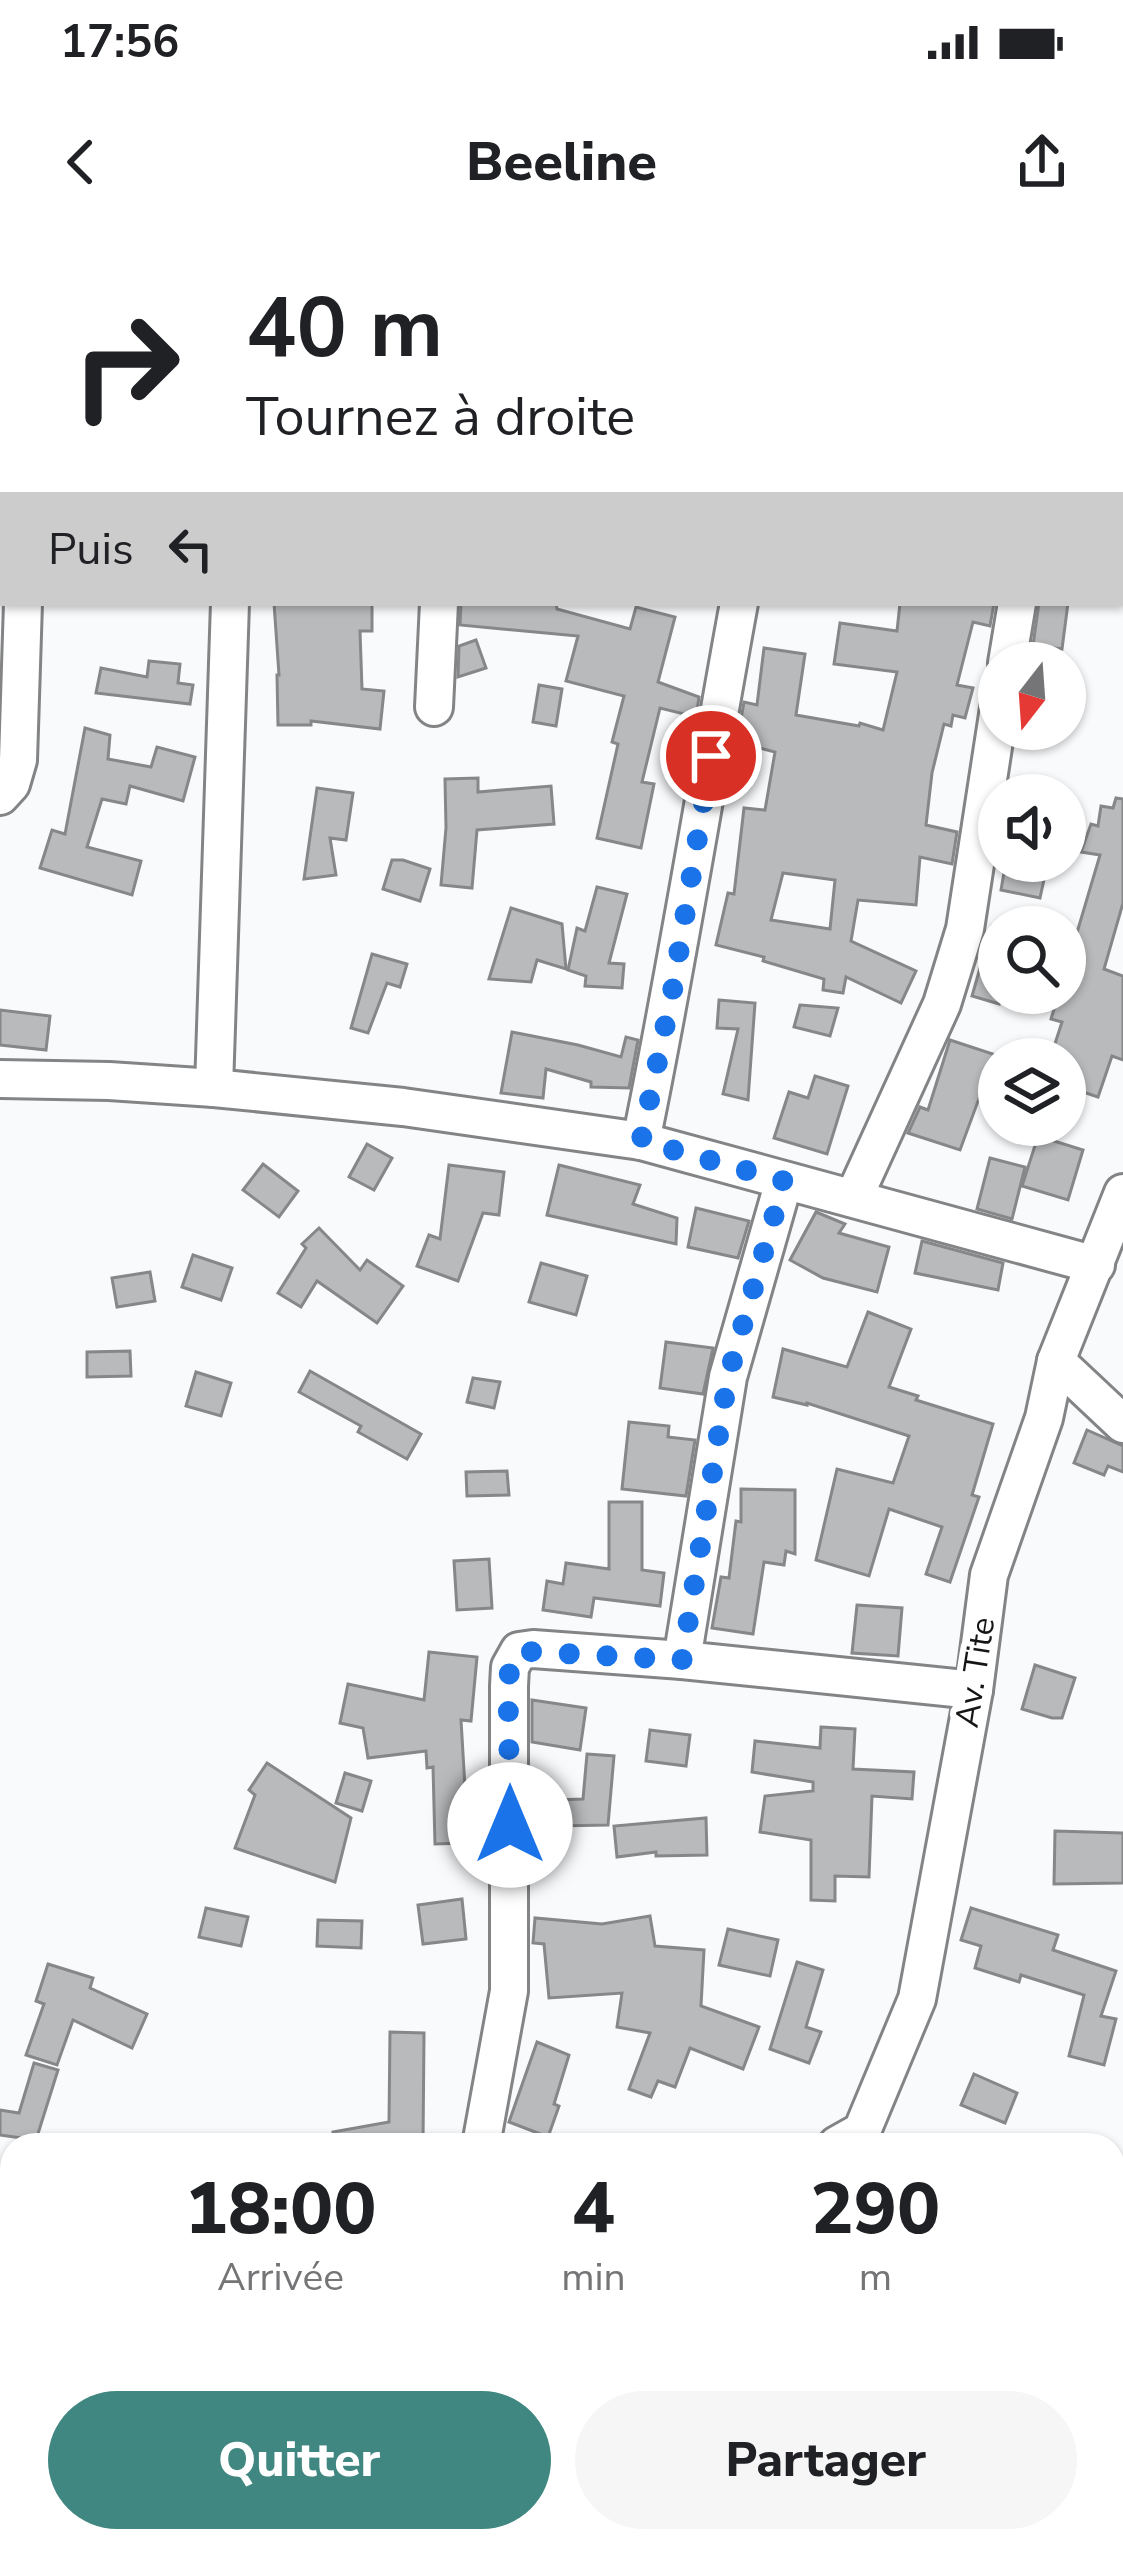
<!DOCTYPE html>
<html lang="fr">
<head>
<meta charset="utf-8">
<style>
  body { margin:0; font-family:"Nunito Sans",sans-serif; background:#f6f6f6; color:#202124; height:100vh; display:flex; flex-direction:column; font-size:45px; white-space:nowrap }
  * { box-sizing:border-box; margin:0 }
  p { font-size:39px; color:#757577 }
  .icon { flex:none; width:66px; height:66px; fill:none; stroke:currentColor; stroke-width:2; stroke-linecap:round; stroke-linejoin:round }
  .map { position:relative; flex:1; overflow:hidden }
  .side { position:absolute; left:0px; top:1893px; width:1125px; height:420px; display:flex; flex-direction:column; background:#fff; border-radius:36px 36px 0 0; box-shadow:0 3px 9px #0004 }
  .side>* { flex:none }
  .top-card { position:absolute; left:0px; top:0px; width:1125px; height:366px; box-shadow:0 3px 9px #0004; background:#fff; color:#202124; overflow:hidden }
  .needle { width:78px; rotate:197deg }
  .tools { position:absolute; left:978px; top:402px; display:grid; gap:24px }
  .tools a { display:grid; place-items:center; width:108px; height:108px; border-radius:50%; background:#fff; box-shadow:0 3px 9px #0004; font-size:60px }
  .pin { position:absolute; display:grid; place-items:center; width:102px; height:102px; color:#fff; margin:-51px; border:6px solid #fff; border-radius:50%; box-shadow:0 3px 12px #0007 }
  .me { position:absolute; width:132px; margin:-66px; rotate:0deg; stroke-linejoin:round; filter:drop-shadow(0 0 9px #0008) }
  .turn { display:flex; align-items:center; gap:42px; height:252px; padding:0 48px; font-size:54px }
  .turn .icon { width:156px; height:156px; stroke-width:2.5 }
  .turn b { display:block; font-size:84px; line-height:102px }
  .then { display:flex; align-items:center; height:114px; padding:0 48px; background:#0003; gap:24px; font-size:45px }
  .eta { display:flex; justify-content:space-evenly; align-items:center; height:204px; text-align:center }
  .eta b { font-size:72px; font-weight:800; line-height:84px }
  .cta { display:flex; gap:24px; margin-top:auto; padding:24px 48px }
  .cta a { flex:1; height:138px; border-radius:72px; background:#408781; color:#fff; font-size:48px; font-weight:800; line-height:138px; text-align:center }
  .cta a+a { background:#f6f6f6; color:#202124 }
  .status { display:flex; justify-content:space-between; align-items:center; height:84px; padding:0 60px; background:#fff; direction:ltr }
  .status svg { height:33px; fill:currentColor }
  header { display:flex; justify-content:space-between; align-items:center; height:156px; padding:0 48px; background:#fff; font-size:54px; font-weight:800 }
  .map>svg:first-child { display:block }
  .building { fill:#b9babc; stroke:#868789; stroke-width:3; fill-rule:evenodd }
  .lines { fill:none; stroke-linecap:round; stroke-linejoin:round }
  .street-casing { stroke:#838486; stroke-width:42 }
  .street { stroke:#fff; stroke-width:36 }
  .route { stroke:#1a73e8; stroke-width:21; stroke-dasharray:0 37.8 }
  .labels { text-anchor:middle; stroke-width:12; stroke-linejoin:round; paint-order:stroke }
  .street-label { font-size:33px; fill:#141515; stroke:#fff }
</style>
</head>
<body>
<div class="status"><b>17:56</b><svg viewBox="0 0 49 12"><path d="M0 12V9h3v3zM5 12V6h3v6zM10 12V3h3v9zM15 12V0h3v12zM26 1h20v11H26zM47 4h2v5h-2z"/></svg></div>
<header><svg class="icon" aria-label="back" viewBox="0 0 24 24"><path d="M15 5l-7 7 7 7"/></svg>Beeline<svg class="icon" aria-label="share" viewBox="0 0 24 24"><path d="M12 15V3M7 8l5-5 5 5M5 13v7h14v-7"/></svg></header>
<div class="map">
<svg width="1123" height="2313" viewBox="0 0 1123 2313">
  <rect width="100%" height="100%" fill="#f9fafc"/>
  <g class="building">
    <path d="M 274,363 L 372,363 L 372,391 L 360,391 L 362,449 L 384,451 L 380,489 L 311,481 L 311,485 L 278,485 L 277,435 L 279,435 Z"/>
    <path d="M 461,363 L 556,363 L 557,369 L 630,389 L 636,367 L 675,377 L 658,442 L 699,457 L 696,477 L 660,468 L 642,542 L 654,544 L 641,608 L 597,598 L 618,504 L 612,502 L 624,456 L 566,441 L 578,396 L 460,385 Z"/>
    <path d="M 900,363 L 994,363 L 990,386 L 973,382 L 957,445 L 973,448 L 965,478 L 953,475 L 951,486 L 944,484 L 932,533 L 926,585 L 957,592 L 952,624 L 920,617 L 916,665 L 858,660 L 851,701 L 916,731 L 901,763 L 846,737 L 843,753 L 823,750 L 824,739 L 763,721 L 764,717 L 716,705 L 728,653 L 734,654 L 744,568 L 765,570 L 775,512 L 737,502 L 744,462 L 757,465 L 764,408 L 805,414 L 796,475 L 859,486 L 860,483 L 883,490 L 897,432 L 834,424 L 840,383 L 897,391 ZM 783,633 L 835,640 L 830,689 L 771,680 Z"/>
    <path d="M 1039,363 L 1068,363 L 1062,409 L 1033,405 Z"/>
    <path d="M 476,400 L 486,428 L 458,437 L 459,406 Z"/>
    <path d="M 149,421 L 180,424 L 178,443 L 193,445 L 190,464 L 96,453 L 101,428 L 147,437 Z"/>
    <path d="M 539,445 L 562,449 L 556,486 L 533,482 Z"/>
    <path d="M 85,488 L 110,495 L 108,519 L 151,527 L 157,507 L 195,517 L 183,561 L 130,546 L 126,564 L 102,559 L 87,607 L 141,621 L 132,655 L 40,628 L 52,590 L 65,594 Z"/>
    <path d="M 478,538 L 478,552 L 551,546 L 554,584 L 477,590 L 472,648 L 441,645 L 446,588 L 445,539 Z"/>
    <path d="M 317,548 L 353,553 L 346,600 L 330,598 L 336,635 L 304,639 Z"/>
    <path d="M 1116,558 L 1123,559 L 1123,663 L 1104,729 L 1123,736 L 1123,820 L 1112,816 L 1098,857 L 1065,846 L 1065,819 L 1050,819 L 1062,782 L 1051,779 L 1059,753 L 1065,753 L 1065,733 L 1100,615 L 1081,612 L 1091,584 L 1098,586 L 1101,566 L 1113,568 Z"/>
    <path d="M 392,620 L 403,620 L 430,629 L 420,661 L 383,649 Z"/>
    <path d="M 1006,621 L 1048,621 L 1040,658 L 1001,650 Z"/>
    <path d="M 597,647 L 627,654 L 609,723 L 624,724 L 622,748 L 585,746 L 586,736 L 568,730 L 577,688 L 585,691 Z"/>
    <path d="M 511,668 L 562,684 L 566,729 L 537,720 L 531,742 L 489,739 Z"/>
    <path d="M 992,686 L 999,687 L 999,764 L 972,756 Z"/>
    <path d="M 372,714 L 407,724 L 400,747 L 387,743 L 368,793 L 351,788 Z"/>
    <path d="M 719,760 L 755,763 L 748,860 L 723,854 L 738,789 L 717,788 Z"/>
    <path d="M 800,765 L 838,768 L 830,796 L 794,787 Z"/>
    <path d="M 0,770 L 50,776 L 46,810 L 0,805 Z"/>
    <path d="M 512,792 L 578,805 L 621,817 L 626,797 L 638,800 L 629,848 L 591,847 L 591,842 L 546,829 L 543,858 L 501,853 Z"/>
    <path d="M 950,800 L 999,816 L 999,844 L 994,857 L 981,853 L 960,910 L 908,893 L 920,867 L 928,870 Z"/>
    <path d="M 815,836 L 848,846 L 827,914 L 774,898 L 789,852 L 808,858 Z"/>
    <path d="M 1038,896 L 1083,910 L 1068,960 L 1022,946 Z"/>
    <path d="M 367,904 L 392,918 L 374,950 L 349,937 Z"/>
    <path d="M 990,918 L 1025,927 L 1012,979 L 977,969 Z"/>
    <path d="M 263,924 L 298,951 L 279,977 L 243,950 Z"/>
    <path d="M 449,925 L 504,932 L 499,975 L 483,973 L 458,1041 L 417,1026 L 429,995 L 440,999 Z"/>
    <path d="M 559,925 L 640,945 L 633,964 L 677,978 L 676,1004 L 547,975 Z"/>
    <path d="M 696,968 L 749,981 L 738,1018 L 688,1007 Z"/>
    <path d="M 816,972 L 845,984 L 839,993 L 889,1007 L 877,1052 L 823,1038 L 790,1020 Z"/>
    <path d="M 319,988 L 360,1030 L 367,1020 L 403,1046 L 377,1083 L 317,1041 L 301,1067 L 278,1053 L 306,1008 L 302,1004 Z"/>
    <path d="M 922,1001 L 1003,1023 L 998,1050 L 915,1033 Z"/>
    <path d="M 193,1015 L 232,1028 L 221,1060 L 182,1047 Z"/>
    <path d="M 541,1023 L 587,1036 L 576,1075 L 529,1062 Z"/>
    <path d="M 150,1032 L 155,1061 L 117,1067 L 112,1038 Z"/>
    <path d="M 868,1072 L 911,1089 L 889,1147 L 918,1156 L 916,1160 L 993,1184 L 972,1255 L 979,1257 L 950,1342 L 926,1334 L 942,1287 L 889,1269 L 869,1336 L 816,1320 L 837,1229 L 893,1243 L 909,1196 L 807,1163 L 807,1165 L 773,1157 L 783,1109 L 847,1127 Z"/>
    <path d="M 666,1102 L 713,1108 L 703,1154 L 660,1148 Z"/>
    <path d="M 130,1111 L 131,1136 L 87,1137 L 87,1112 Z"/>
    <path d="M 310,1131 L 421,1194 L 407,1219 L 358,1192 L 361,1186 L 299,1152 Z"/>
    <path d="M 196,1132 L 231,1143 L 221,1176 L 186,1166 Z"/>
    <path d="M 473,1138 L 500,1142 L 494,1168 L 467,1162 Z"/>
    <path d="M 629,1182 L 669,1186 L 668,1197 L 695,1200 L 686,1256 L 622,1249 Z"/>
    <path d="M 1087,1190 L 1123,1206 L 1123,1232 L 1108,1226 L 1104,1235 L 1074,1223 Z"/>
    <path d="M 507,1231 L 509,1255 L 467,1256 L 466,1232 Z"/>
    <path d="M 741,1249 L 795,1250 L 795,1314 L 786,1311 L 784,1325 L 764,1322 L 753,1394 L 712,1388 L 721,1337 L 729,1338 L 736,1281 L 741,1282 Z"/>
    <path d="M 609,1262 L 642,1262 L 642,1330 L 664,1333 L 660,1366 L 594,1358 L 591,1377 L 543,1370 L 547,1341 L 563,1344 L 566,1323 L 609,1329 Z"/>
    <path d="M 489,1319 L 492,1368 L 457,1370 L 454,1321 Z"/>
    <path d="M 857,1365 L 902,1368 L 898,1416 L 852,1413 Z"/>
    <path d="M 429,1412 L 477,1417 L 471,1481 L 461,1480 L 466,1564 L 469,1564 L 466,1603 L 435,1604 L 433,1527 L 427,1528 L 426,1511 L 368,1518 L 363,1488 L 340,1483 L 348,1444 L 424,1460 Z"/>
    <path d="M 1035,1425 L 1075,1438 L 1062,1478 L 1052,1478 L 1022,1469 Z"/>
    <path d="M 532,1460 L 586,1468 L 580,1510 L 532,1502 Z"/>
    <path d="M 821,1487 L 855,1489 L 853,1529 L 914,1532 L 912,1559 L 872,1556 L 869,1637 L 835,1636 L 835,1661 L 811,1660 L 811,1600 L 760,1592 L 765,1556 L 813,1551 L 813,1542 L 752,1532 L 755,1501 L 820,1508 Z"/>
    <path d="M 650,1490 L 690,1495 L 686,1526 L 646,1521 Z"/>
    <path d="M 587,1514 L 614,1516 L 608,1585 L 557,1586 L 556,1560 L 583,1559 Z"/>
    <path d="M 267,1523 L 351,1578 L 335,1642 L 235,1608 L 255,1555 L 249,1550 Z"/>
    <path d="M 345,1533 L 371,1541 L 362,1571 L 336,1563 Z"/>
    <path d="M 706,1578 L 707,1615 L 656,1616 L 656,1612 L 617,1617 L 614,1586 Z"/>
    <path d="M 1055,1591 L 1123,1593 L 1123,1643 L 1054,1644 Z"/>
    <path d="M 462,1659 L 466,1699 L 423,1704 L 418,1665 Z"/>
    <path d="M 206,1668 L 248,1677 L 241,1706 L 199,1697 Z"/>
    <path d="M 971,1668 L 1058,1695 L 1053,1710 L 1116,1731 L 1101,1776 L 1116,1779 L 1104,1825 L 1069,1816 L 1084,1755 L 1021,1735 L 1019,1742 L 975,1728 L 981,1706 L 961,1700 Z"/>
    <path d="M 650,1676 L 655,1706 L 704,1710 L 701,1766 L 759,1787 L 743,1829 L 690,1808 L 675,1847 L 658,1841 L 651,1857 L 629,1849 L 650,1793 L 617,1787 L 622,1753 L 549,1758 L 544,1704 L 533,1703 L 535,1678 L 602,1684 Z"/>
    <path d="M 318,1680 L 362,1681 L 361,1708 L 317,1706 Z"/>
    <path d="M 728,1689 L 778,1700 L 770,1736 L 719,1725 Z"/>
    <path d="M 797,1722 L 823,1730 L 806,1787 L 821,1792 L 809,1823 L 770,1809 Z"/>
    <path d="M 48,1724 L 93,1738 L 90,1748 L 147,1774 L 132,1808 L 73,1780 L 57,1825 L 26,1815 L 44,1764 L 36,1761 Z"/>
    <path d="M 390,1792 L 424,1793 L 423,1905 L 334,1905 L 333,1892 L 389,1882 Z"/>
    <path d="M 537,1802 L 569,1815 L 554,1864 L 559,1866 L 548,1897 L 509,1882 Z"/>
    <path d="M 34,1823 L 58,1830 L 36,1900 L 0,1895 L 0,1870 L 19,1873 Z"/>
    <path d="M 974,1834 L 1017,1853 L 1005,1883 L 961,1865 Z"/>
  </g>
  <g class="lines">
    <defs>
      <g id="street">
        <path d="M 32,3 L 32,0"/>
        <path d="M 241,3 L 241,0"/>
        <path d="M 459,3 L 459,0"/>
        <path d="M 797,3 L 798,0"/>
        <path d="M 1122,242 L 1123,242"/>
        <path d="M 1007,423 L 1017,363"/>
        <path d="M 434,467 L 439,363"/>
        <path d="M 0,556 L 11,544 L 18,520 L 23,363"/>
        <path d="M 0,839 L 109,841 L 214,848 L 403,867 L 641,901 L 1096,1025"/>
        <path d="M 214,848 L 230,363"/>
        <path d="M 641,901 C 678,722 706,542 739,363"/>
        <path d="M 784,941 L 728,1137 L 682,1420 L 974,1450"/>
        <path d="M 854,957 L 942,764 L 965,689 L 999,468"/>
        <path d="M 1056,1121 L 1123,1184"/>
        <path d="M 481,1905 L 509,1751 L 509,1446 L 510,1427 L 519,1411 L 533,1409 L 682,1420"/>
        <path d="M 837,1905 L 862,1891 L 917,1759 L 974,1450 L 989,1335 L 1044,1178 L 1056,1121 L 1123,953"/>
        <path d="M 1113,2088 L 1123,2090"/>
        <path d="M 0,2101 L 12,2104"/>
        <path d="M 597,2313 L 602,2301"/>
        <path d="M 733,2313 L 735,2301"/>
        <path d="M 1044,2313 L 1044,2301"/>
      </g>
    </defs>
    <use href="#street" class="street-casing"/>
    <use href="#street" class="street"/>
  </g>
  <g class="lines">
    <path class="route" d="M 510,1585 L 508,1446 L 510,1427 L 519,1411 L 682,1420 L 728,1137 L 784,941 L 641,901 L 673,748 L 711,516"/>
  </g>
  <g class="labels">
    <g class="street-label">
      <text transform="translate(974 1432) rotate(-81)" y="12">Av. Tite</text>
    </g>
  </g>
</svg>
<div class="tools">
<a><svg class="needle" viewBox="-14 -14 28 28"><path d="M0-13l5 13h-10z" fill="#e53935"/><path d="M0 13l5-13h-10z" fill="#757577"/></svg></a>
<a><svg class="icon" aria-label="sound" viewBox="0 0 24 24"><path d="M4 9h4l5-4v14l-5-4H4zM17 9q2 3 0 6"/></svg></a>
<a><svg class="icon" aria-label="search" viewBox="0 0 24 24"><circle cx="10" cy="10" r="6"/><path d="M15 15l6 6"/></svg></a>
<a><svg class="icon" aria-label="layers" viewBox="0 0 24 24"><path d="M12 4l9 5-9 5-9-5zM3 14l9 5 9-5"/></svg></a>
</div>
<div class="pin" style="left:711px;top:516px;background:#d93025"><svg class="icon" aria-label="arrive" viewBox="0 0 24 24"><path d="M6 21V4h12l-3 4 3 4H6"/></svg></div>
<svg class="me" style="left:510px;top:1585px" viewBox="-20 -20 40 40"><circle r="19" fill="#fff"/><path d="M0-13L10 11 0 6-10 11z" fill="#1a73e8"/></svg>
<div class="top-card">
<div class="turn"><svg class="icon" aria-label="right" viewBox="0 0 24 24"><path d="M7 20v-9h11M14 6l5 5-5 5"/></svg><div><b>40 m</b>Tournez à droite</div></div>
<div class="then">Puis<svg class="icon" aria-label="left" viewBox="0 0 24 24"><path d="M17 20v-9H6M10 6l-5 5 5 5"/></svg></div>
</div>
<section class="side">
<div class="eta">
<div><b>18:00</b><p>Arrivée</p></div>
<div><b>4</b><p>min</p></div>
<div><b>290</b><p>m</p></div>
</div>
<div class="cta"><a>Quitter</a><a>Partager</a></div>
</section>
</div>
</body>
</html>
